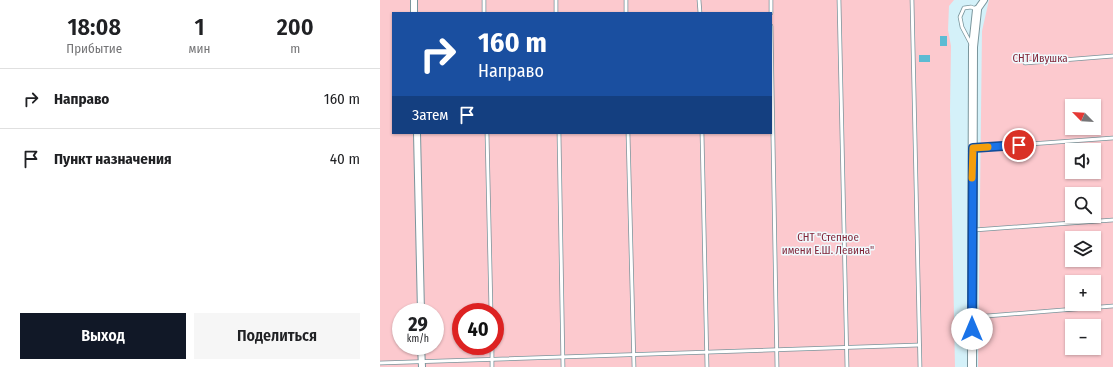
<!DOCTYPE html>
<html lang="ru">
<head>
<meta charset="utf-8">
<style>
  body { margin:0; font-family:"Fira Sans Condensed",sans-serif; background:#f6f6f6; color:#202124; height:100vh; display:flex; flex-direction:column; font-size:15px; white-space:nowrap }
  * { box-sizing:border-box; margin:0 }
  p { font-size:13px; color:#757577 }
  .icon { flex:none; width:22px; height:22px; fill:none; stroke:currentColor; stroke-width:2; stroke-linecap:round; stroke-linejoin:round }
  .map { position:relative; flex:1; overflow:hidden }
  .drawer { display:flex; flex-direction:column; background:#fff; width:380px }
  .drawer>* { flex:none }
  .banner { position:absolute; left:12px; top:12px; width:380px; height:122px; border-radius:0px; box-shadow:0 1px 3px #0004; background:#1a4fa0; color:#fff; overflow:hidden }
  .needle { width:26px; rotate:294deg }
  .tools { position:absolute; left:685px; top:99px; display:grid; gap:8px }
  .tools a { display:grid; place-items:center; width:36px; height:36px; border-radius:0px; background:#fff; box-shadow:0 1px 3px #0004; font-size:20px }
  .speed { position:absolute; left:12px; top:303px; display:flex; gap:8px; font-size:20px; font-weight:700; text-align:center }
  .speed>* { display:grid; place-content:center; width:52px; height:52px; border-radius:50%; background:#fff; box-shadow:0 1px 3px #0004; line-height:1 }
  .speed small { font-size:10px; font-weight:400 }
  .speed .limit { border:6px solid #d22; background:#fff; color:#111 }
  .pin { position:absolute; display:grid; place-items:center; width:34px; height:34px; color:#fff; margin:-17px; border:2px solid #fff; border-radius:50%; box-shadow:0 1px 4px #0007 }
  .me { position:absolute; width:44px; margin:-22px; rotate:0deg; stroke-linejoin:round; filter:drop-shadow(0 0 3px #0008) }
  .turn { display:flex; align-items:center; gap:14px; height:84px; padding:0 20px; font-size:18px }
  .turn .icon { width:52px; height:52px; stroke-width:2.5 }
  .turn b { display:block; font-size:28px; line-height:34px }
  .then { display:flex; align-items:center; height:38px; padding:0 20px; background:#0003; gap:8px; font-size:15px }
  .eta { display:flex; justify-content:space-evenly; align-items:center; height:68px; text-align:center }
  .eta b { font-size:24px; font-weight:600; line-height:28px }
  .cta { display:flex; gap:8px; margin-top:auto; padding:8px 20px }
  .cta a { flex:1; height:46px; border-radius:0px; background:#111827; color:#fff; font-size:16px; font-weight:600; line-height:46px; text-align:center }
  .cta a+a { background:#f6f6f6; color:#202124 }
  ul { padding:0; list-style:none }
  li { display:flex; align-items:center; gap:12px; height:60px; padding:0 20px; border-top:1px solid #e0e0e0 }
  li div { flex:1 }
  li b { display:block; font-size:15px }
  li em { font-style:normal }
  main { display:flex; flex:1; min-height:0 }
  .map>svg:first-child { display:block }
  .green { fill:#fcc9ce; fill-rule:evenodd }
  .building { fill:#5cbbd3 }
  .lines { fill:none; stroke-linecap:round; stroke-linejoin:round }
  .service-casing { stroke:#7a959c; stroke-width:4.5 }
  .minor-casing { stroke:#7a959c; stroke-width:8 }
  .tertiary-casing { stroke:#7a959c; stroke-width:10 }
  .service { stroke:#fff; stroke-width:3 }
  .minor { stroke:#fff; stroke-width:6 }
  .tertiary { stroke:#fff; stroke-width:8 }
  .route-casing { stroke:#114b97; stroke-width:10 }
  .route { stroke:#1a73e8; stroke-width:7 }
  .slow { stroke:#f59e0b; stroke-width:7 }
  .labels { text-anchor:middle; stroke-width:3; stroke-linejoin:round; paint-order:stroke }
  .park-label { font-size:11px; fill:#822639; stroke:#effafe }
</style>
</head>
<body>
<main>
<section class="drawer">
<div class="eta">
<div><b>18:08</b><p>Прибытие</p></div>
<div><b>1</b><p>мин</p></div>
<div><b>200</b><p>m</p></div>
</div>
<ul>
<li><svg class="icon" aria-label="right" viewBox="0 0 24 24"><path d="M7 20v-9h11M14 6l5 5-5 5"/></svg><div><b>Направо</b></div><em>160 m</em></li>
<li><svg class="icon" aria-label="arrive" viewBox="0 0 24 24"><path d="M6 21V4h12l-3 4 3 4H6"/></svg><div><b>Пункт назначения</b></div><em>40 m</em></li>
</ul>
<div class="cta"><a>Выход</a><a>Поделиться</a></div>
</section>
<div class="map">
<svg width="733" height="367" viewBox="0 0 733 367">
  <rect width="100%" height="100%" fill="#d4f1f9"/>
  <g class="green">
    <path d="M 0,0 L 574,0 L 569,6 L 568,30 L 571,46 L 570,110 L 575,367 L 0,367 ZM 13,13 L 391,13 L 391,133 L 13,133 ZM 21,312 L 55,312 L 55,346 L 21,346 ZM 81,312 L 115,312 L 115,346 L 81,346 Z"/>
    <path d="M 609,0 L 733,0 L 733,367 L 598,367 L 602,31 ZM 692,106 L 714,106 L 714,128 L 692,128 ZM 692,150 L 714,150 L 714,172 L 692,172 ZM 692,194 L 714,194 L 714,216 L 692,216 ZM 692,238 L 714,238 L 714,260 L 692,260 ZM 692,282 L 714,282 L 714,304 L 692,304 ZM 692,326 L 714,326 L 714,348 L 692,348 Z"/>
  </g>
  <g class="building">
    <rect x="560" y="36" width="7" height="10"/>
    <rect x="539" y="55" width="11" height="7"/>
  </g>
  <g class="lines">
    <defs>
      <g id="service">
        <path d="M 104,0 L 104,13"/>
        <path d="M 176,0 L 176,13"/>
        <path d="M 246,0 L 246,13"/>
        <path d="M 319,0 L 320,13"/>
        <path d="M 391,0 L 391,13"/>
        <path d="M 459,0 L 467,367"/>
        <path d="M 532,0 L 540,367"/>
        <path d="M 391,26 L 397,367"/>
        <path d="M 591,44 L 582,27 L 580,17 L 584,8 L 591,7 L 596,9"/>
        <path d="M 645,63 L 733,56"/>
        <path d="M 107,133 L 111,312"/>
        <path d="M 179,133 L 183,367"/>
        <path d="M 248,133 L 254,367"/>
        <path d="M 322,133 L 327,367"/>
        <path d="M 594,148 L 733,138"/>
        <path d="M 594,230 L 733,220"/>
        <path d="M 594,317 L 733,306"/>
        <path d="M 112,346 L 112,367"/>
        <path d="M 0,363 L 539,345"/>
      </g>
      <g id="minor">
        <path d="M 34,0 L 34,13"/>
        <path d="M 597,10 L 604,0"/>
        <path d="M 37,133 L 41,312"/>
        <path d="M 41,346 L 42,367"/>
      </g>
      <path id="tertiary" d="M 592,367 L 593,47 L 597,10"/>
    </defs>
    <use href="#service" class="service-casing"/>
    <use href="#minor" class="minor-casing"/>
    <use href="#tertiary" class="tertiary-casing"/>
    <use href="#service" class="service"/>
    <use href="#minor" class="minor"/>
    <use href="#tertiary" class="tertiary"/>
  </g>
  <g class="lines">
    <defs>
      <path id="route" d="M 592,329 L 593,148 L 639,145"/>
    </defs>
    <use href="#route" class="route-casing"/>
    <use href="#route" class="route"/>
    <path class="slow" d="M 592,178 L 593,148 L 608,147"/>
  </g>
  <g class="labels">
    <g class="park-label">
      <text x="660" y="62">СНТ Ивушка</text>
      <text x="448" y="241">СНТ "Степное<tspan x="448" dy="13">имени Е.Ш. Левина"</tspan></text>
    </g>
  </g>
</svg>
<div class="tools">
<a><svg class="needle" viewBox="-14 -14 28 28"><path d="M0-13l5 13h-10z" fill="#e53935"/><path d="M0 13l5-13h-10z" fill="#757577"/></svg></a>
<a><svg class="icon" aria-label="sound" viewBox="0 0 24 24"><path d="M4 9h4l5-4v14l-5-4H4zM17 9q2 3 0 6"/></svg></a>
<a><svg class="icon" aria-label="search" viewBox="0 0 24 24"><circle cx="10" cy="10" r="6"/><path d="M15 15l6 6"/></svg></a>
<a><svg class="icon" aria-label="layers" viewBox="0 0 24 24"><path d="M12 4l9 5-9 5-9-5zM3 14l9 5 9-5"/></svg></a>
<a>+</a>
<a>−</a>
</div>
<div class="speed"><div>29<small>km/h</small></div><div class="limit">40</div></div>
<div class="pin" style="left:639px;top:145px;background:#d93025"><svg class="icon" aria-label="arrive" viewBox="0 0 24 24"><path d="M6 21V4h12l-3 4 3 4H6"/></svg></div>
<svg class="me" style="left:592px;top:329px" viewBox="-20 -20 40 40"><circle r="19" fill="#fff"/><path d="M0-13L10 11 0 6-10 11z" fill="#1a73e8"/></svg>
<div class="banner">
<div class="turn"><svg class="icon" aria-label="right" viewBox="0 0 24 24"><path d="M7 20v-9h11M14 6l5 5-5 5"/></svg><div><b>160 m</b>Направо</div></div>
<div class="then">Затем<svg class="icon" aria-label="arrive" viewBox="0 0 24 24"><path d="M6 21V4h12l-3 4 3 4H6"/></svg></div>
</div>
</div>
</main>
</body>
</html>
